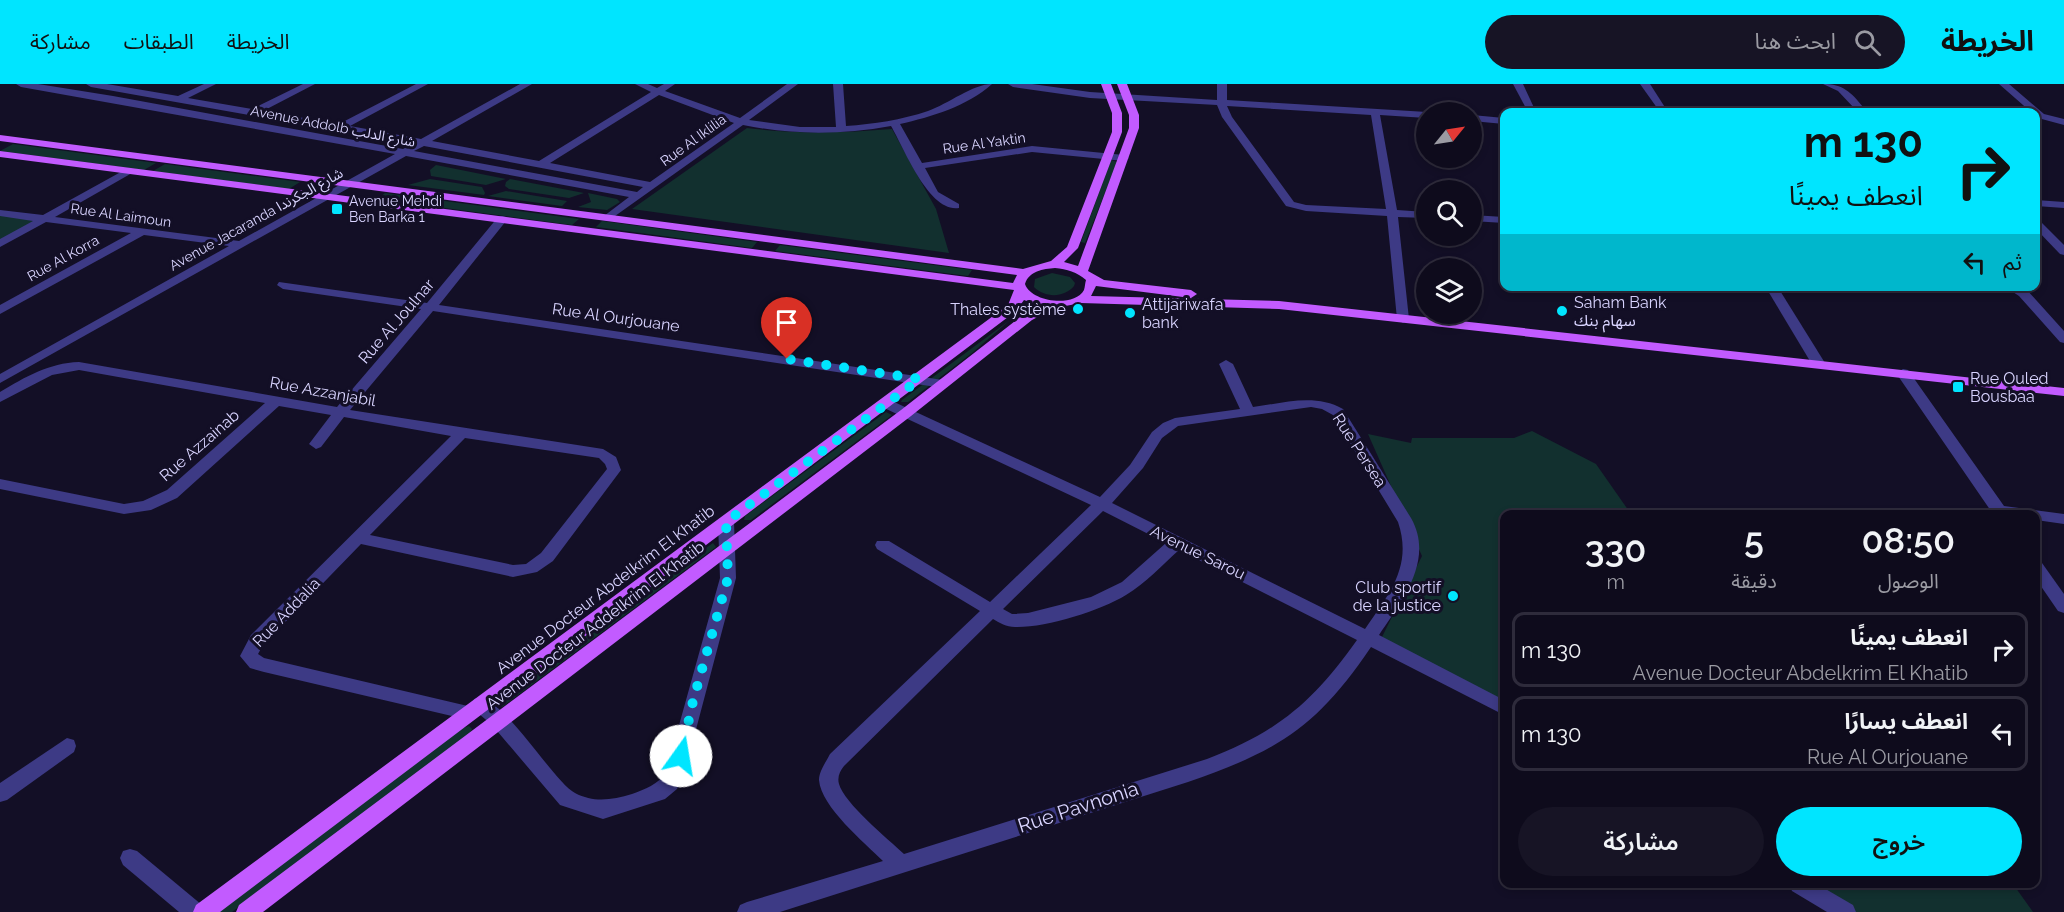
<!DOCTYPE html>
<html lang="ar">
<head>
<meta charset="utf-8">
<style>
  body { margin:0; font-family:Raleway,"Noto Sans Arabic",sans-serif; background:#171425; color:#f1f3f6; direction:rtl; height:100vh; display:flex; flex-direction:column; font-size:22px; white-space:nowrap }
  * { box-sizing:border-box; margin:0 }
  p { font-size:20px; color:#9b9ba3 }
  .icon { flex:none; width:33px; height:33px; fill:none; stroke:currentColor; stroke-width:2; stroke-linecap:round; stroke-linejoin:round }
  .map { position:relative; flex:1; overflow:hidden; direction:ltr }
  .panel { position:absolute; left:1500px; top:426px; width:540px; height:378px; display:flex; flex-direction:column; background:#0e0b1c; border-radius:12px; box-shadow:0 3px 9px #0003,0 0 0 2px #2e2b3b; direction:rtl }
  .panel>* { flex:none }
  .hud { position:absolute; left:1500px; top:24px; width:540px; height:183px; border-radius:12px; box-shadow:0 3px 9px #0003,0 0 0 2px #2e2b3b; direction:rtl; background:#00e5ff; color:#111; overflow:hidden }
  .needle { width:39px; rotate:60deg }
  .fabs { position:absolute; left:1416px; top:18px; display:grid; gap:12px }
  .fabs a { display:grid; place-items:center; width:66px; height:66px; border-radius:50%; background:#0e0b1c; box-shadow:0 3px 9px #0003,0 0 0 2px #2e2b3b; font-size:30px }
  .pin { position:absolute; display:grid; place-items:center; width:51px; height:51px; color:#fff; margin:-62px -26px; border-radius:50% 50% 50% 0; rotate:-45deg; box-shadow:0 0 6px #0007 }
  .pin .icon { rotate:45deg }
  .me { position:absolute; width:66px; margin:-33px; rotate:13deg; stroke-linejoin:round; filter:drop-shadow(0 0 4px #0008) }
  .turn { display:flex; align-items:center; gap:21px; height:126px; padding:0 18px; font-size:27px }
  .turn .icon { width:78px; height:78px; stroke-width:2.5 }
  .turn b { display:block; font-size:42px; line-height:51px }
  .then { display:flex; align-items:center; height:57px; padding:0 18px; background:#0003; gap:12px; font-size:22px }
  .eta { display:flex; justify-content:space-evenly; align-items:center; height:102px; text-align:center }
  .eta b { font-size:36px; font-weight:600; line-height:42px }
  .cta { display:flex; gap:12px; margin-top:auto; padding:12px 18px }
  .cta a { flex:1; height:69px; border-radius:36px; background:#00e5ff; color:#111; font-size:24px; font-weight:600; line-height:69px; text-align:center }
  .cta a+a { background:#171425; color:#f1f3f6 }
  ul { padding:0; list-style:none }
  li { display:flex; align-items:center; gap:18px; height:75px; margin:0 12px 9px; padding:0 6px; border:3px solid #2e2b3b; border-radius:12px }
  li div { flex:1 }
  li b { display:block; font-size:22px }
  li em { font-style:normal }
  header { display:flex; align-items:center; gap:36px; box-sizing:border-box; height:84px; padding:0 30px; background:#00e5ff; color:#111 }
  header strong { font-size:28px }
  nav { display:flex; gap:33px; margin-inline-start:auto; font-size:21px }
  .search { width:420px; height:54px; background:#171425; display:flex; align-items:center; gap:15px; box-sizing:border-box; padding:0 21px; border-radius:33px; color:#9b9ba3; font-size:22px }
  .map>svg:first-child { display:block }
  .green { fill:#12302f }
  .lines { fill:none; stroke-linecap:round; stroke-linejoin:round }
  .minor { fill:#3d3a85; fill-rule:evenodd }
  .major { fill:#c25bff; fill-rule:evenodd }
  .route { stroke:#00e5ff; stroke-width:10; stroke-dasharray:0 18 }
  .poi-dot { fill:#00e5ff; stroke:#130f26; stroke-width:2 }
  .labels { text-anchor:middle; stroke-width:6; stroke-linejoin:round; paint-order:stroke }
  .far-street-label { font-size:14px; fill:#d9d4ff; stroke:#130f26 }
  .far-poi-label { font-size:14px; fill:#d9d4ff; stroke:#130f26; text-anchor:start }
  .poi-label { font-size:16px; fill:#d9d4ff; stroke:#130f26; text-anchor:start }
  .street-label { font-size:16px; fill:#d9d4ff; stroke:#130f26 }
  .near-street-label { font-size:20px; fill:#d9d4ff; stroke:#130f26 }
</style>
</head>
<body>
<header>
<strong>الخريطة</strong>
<div class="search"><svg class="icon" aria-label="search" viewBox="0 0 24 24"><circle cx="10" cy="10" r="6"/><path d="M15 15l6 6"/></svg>ابحث هنا</div>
<nav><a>الخريطة</a><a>الطبقات</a><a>مشاركة</a></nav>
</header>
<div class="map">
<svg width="2064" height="828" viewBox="0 0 2064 828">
  <rect width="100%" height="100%" fill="#130f26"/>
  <g class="green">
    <path d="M 747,44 C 796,50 843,49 892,45 L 936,125 L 949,169 L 632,125 Z"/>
    <path d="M 13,60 L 156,79 L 144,86 L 0,67 Z"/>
    <path d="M 1111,76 L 1117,78 L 1085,159 L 1081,158 Z"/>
    <path d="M 165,80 L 300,98 L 289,105 L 153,87 Z"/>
    <path d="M 436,81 L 506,95 L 486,101 L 431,92 L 430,86 Z"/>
    <path d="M 430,95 L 482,103 L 485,109 L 484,111 L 408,101 Z"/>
    <path d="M 510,95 L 584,109 L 569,114 L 509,105 L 505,102 L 506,98 Z"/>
    <path d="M 506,107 L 567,117 L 562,122 L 488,112 Z"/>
    <path d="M 385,109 L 579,135 L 572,141 L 378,115 Z"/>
    <path d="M 588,109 L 617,115 L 620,118 L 607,126 L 578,123 L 591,118 Z"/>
    <path d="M 0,130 L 35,137 L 0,156 Z"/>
    <path d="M 602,137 L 757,158 L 752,164 L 596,143 Z"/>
    <path d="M 780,161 L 972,186 L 968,192 L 775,167 Z"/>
    <path d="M 1052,189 L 1070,193 L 1075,199 L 1074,202 C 1064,214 1045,214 1034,203 L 1035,195 Z"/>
    <path d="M 1010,236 L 972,269 L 908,318 L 901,318 L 902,316 Z"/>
    <path d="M 886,328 L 892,331 L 751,436 L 744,436 L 745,432 Z"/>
    <path d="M 1532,347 L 1596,380 L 1631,430 L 1504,430 L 1504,624 L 1382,553 L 1422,472 L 1368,350 L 1411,359 L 1412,354 L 1514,354 Z"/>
    <path d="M 713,459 L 716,463 L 502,623 L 494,623 L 621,524 Z"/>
    <path d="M 469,642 L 472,645 L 470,650 L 232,828 L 216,828 L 463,644 Z"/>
    <path d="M 1807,800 L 2013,800 L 2033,828 L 1856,828 Z"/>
  </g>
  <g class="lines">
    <g class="minor">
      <path d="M 16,0 L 38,0 L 113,12 L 403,65 L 413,60 L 91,3 L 86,0 L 107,0 L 178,12 L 204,0 L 216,0 L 188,14 L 252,25 L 303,0 L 315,0 L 263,27 L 339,40 L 416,0 L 428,0 L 350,42 L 421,55 L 520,0 L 532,0 L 432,57 L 539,77 L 651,8 L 635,0 L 648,0 L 657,4 L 664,0 L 675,0 L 665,7 L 740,34 L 787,0 L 798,0 L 749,36 L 800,43 L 836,43 L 833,0 L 843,0 L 846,42 C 874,40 901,36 928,27 C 948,20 973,0 992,0 C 968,22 931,33 900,40 L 922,79 L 1032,62 L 1124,71 L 1129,74 L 1124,77 L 1032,68 L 925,84 L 938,108 L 959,120 L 959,124 C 929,129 904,64 891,42 C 841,51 793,51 743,41 L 608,137 L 604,136 L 604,132 L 629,113 L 406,72 L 0,299 L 0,290 L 229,162 L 144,151 L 0,230 L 0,221 L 131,149 L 46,138 L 0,163 L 0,155 L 33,137 L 0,132 L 0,126 L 43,131 L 128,84 L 132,85 L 132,89 L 55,133 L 239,157 L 395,70 L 21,3 ZM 659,11 L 734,39 L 650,98 L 550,79 ZM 424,62 L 643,103 L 637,108 L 414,67 Z"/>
      <path d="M 1008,0 L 1032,0 L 1090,8 L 1217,16 L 1217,0 L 1227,0 L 1227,16 L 1427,28 L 1426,34 L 1380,31 L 1397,126 L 1426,128 L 1426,134 L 1398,133 L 1409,235 L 1403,239 L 1397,235 L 1387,132 L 1306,127 L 1286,122 L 1222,33 L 1217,21 L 1090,14 L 1013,3 ZM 1227,22 L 1371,31 L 1386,125 L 1306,121 L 1294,118 L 1232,33 Z"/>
      <path d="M 1513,0 L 1523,0 L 1536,28 L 1528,28 Z"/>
      <path d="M 1640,0 L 1650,0 L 1668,28 L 1660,28 Z"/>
      <path d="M 1823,0 C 1843,0 1851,8 1863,23 L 1855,25 L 1838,7 Z"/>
      <path d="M 1999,0 L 2009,0 L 2044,30 L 2064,35 L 2064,41 L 2038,34 L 2036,28 L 2031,28 Z"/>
      <path d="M 1472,31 L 1504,34 L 1504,40 L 1472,37 Z"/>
      <path d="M 2036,116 L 2064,118 L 2064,124 L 2036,122 Z"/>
      <path d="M 1472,131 L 1504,133 L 1504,139 L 1472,137 Z"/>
      <path d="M 502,132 L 506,133 L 506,137 L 439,221 L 943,296 L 950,300 L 943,304 L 433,227 L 350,326 L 603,365 L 616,373 L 621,386 L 553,477 L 537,488 L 513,493 L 361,460 L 263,561 L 258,570 L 264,574 L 472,623 L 474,615 C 501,606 551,696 575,709 C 594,719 612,716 632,710 C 645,705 658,701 666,688 L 720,494 L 718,438 L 721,434 L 731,434 L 734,438 L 736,494 L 684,691 L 677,705 L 665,715 L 603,735 L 560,721 L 492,641 L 478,629 L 475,634 L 469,636 L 264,588 L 250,584 L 240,572 L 251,551 L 451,352 L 344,333 L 321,363 L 316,365 L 309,360 L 331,331 L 279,322 L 177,414 L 151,426 L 124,430 L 0,405 L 0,395 L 124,420 L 143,417 L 167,406 L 265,319 L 79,286 L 52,291 L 0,318 L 0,308 C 25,293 49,279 79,278 L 337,323 L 421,225 L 283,205 L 277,201 L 279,198 L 427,219 L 498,133 ZM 465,354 L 599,374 L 605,380 L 607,385 L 541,469 L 526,480 L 513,481 L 370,451 Z"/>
      <path d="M 2036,136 L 2040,137 L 2064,161 L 2064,171 L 2060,170 L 2036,145 Z"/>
      <path d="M 1765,202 L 1777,202 L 1825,279 L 1823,282 L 1813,282 Z"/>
      <path d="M 2004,202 L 2020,202 L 2027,206 L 2064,247 L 2064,259 L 2060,258 L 2019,212 Z"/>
      <path d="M 1226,276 L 1233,280 L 1253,323 C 1284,319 1315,309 1343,325 L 1411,434 C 1435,476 1401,518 1379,551 L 1504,616 L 1504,631 L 1371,563 C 1317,643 1278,667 1188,698 L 780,828 L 737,828 L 740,821 L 747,818 L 883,777 C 865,759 821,723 819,696 C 819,687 826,678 830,670 L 980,527 L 877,465 L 875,461 L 877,457 L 889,457 L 990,518 L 1091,421 L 882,323 L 880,320 L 882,317 L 892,317 L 1100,413 L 1130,381 L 1152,348 L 1163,339 L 1175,334 L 1240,325 L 1219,280 ZM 1311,323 L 1322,325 L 1333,331 L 1398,438 C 1413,482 1389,510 1365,545 L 1112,419 L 1143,384 L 1162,354 L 1178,342 ZM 1103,427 L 1166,459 L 1122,498 L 1091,513 L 1028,529 L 1012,530 L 1003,525 ZM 1179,466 L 1357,556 C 1314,617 1278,648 1207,675 L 904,770 C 888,755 844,719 839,700 C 837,693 840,687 844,682 L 993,535 C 1000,539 1006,543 1015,543 C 1045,544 1100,527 1126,511 C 1146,499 1162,481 1179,466 Z"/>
      <path d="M 1903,285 L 1908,286 L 2004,422 L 2064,430 L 2064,440 L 2036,436 L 2036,430 L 1993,430 L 1896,289 Z"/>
      <path d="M 2036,477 L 2042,479 L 2064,510 L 2064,529 L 2058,527 L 2036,495 Z"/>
      <path d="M 67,654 L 74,656 L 76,662 L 74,668 L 7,716 L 0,718 L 0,699 Z"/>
      <path d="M 130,765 L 137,767 L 202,821 L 205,828 L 179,828 L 123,781 L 120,774 L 123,767 Z"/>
      <path d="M 1789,800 L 1817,800 L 1853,821 L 1856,828 L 1827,828 L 1792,807 Z"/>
    </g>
    <path class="major" d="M 1101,0 L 1111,0 L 1122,29 L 1122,48 L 1078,164 L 1064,178 L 1078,182 L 1129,44 L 1129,31 L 1117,0 L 1127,0 L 1139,31 L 1139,44 L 1088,187 L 1104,196 L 1191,206 L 1197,210 L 1191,214 L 1096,202 L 1091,212 L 1279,217 L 2064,304 L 2064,312 L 1279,225 L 1081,219 L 1055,224 L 1032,236 L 911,332 L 263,828 L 236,828 L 239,821 L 901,326 L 1024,230 L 1040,222 L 1024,216 L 1016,227 L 220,828 L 193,828 L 196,821 L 1008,221 L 1014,206 L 0,73 L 0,67 L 1013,199 L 1017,191 L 0,57 L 0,51 L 1023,185 L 1051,177 L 1067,163 L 1112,48 L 1112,29 ZM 1055,184 C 1067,185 1077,188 1086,196 C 1085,199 1085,203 1084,206 C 1074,224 1031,218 1025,200 C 1029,187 1043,185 1055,184 Z"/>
  </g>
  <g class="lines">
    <path class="route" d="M 681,672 L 693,617 L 728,494 L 726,438 L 920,295 L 787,275"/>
  </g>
  <g class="poi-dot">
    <rect x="331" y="119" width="12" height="12" rx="3"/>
    <circle cx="1078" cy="225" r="6"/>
    <circle cx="1562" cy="227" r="6"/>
    <circle cx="1130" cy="229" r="6"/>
    <rect x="1952" y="297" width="12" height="12" rx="3"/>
    <circle cx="1453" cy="512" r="6"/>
  </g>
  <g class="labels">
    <g class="far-street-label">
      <text transform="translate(333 42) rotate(11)" y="5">Avenue Addolb شارع الدلب</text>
      <text transform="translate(693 56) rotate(-36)" y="5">Rue Al Iklilia</text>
      <text transform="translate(984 59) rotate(-8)" y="5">Rue Al Yaktin</text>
      <text transform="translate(121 131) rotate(8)" y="5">Rue Al Laimoun</text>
      <text transform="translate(256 135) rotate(-29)" y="5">Avenue Jacaranda شارع الجكرندا</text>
      <text transform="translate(63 174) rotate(-29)" y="5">Rue Al Korra</text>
    </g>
    <g class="far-poi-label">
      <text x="349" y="122">Avenue Mehdi<tspan x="349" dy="16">Ben Barka 1</tspan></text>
    </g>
    <g class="poi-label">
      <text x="1574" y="224">Saham Bank<tspan x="1574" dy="18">سهام بنك</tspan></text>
      <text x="1142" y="226">Attijariwafa<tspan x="1142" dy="18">bank</tspan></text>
      <text x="1066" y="231" text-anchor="end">Thales système</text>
      <text x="1970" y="300">Rue Ouled<tspan x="1970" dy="18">Bousbaa</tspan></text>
      <text x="1441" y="509" text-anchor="end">Club sportif<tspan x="1441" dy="18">de la justice</tspan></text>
    </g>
    <g class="street-label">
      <text transform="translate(616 233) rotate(8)" y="6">Rue Al Ourjouane</text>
      <text transform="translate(396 237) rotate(-49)" y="6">Rue Al Joulnar</text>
      <text transform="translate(323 307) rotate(10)" y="6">Rue Azzanjabil</text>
      <text transform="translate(199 361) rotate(-41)" y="6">Rue Azzainab</text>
      <text transform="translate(1360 366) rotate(57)" y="6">Rue Persea</text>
      <text transform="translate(1198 468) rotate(26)" y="6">Avenue Sarou</text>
      <text transform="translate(605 505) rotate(-37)" y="6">Avenue Docteur Abdelkrim El Khatib</text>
      <text transform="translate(286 528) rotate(-46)" y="6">Rue Addalia</text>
      <text transform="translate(595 541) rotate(-37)" y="6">Avenue Docteur Addelkrim El Khatib</text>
    </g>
    <g class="near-street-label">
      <text transform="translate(1078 723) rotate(-18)" y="7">Rue Pavnonia</text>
    </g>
  </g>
</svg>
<div class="fabs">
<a><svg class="needle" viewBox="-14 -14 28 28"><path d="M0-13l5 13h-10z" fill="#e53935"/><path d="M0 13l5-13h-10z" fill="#9b9ba3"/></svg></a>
<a><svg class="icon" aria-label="search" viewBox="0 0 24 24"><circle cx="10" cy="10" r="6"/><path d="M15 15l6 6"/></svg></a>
<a><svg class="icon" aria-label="layers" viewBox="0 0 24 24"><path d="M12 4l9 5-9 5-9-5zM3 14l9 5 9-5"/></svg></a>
</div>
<div class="pin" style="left:787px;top:275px;background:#d93025"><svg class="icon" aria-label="arrive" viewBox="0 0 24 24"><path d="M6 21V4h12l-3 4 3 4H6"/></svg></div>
<svg class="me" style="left:681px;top:672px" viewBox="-20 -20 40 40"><circle r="19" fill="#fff"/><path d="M0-13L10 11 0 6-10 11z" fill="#00e5ff"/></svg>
<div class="hud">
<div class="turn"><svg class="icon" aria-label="right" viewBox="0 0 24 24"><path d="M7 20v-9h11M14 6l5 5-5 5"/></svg><div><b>130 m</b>انعطف يمينًا</div></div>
<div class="then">ثم<svg class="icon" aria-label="left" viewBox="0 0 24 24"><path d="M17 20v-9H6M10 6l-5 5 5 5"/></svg></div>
</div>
<section class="panel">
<div class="eta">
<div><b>08:50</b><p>الوصول</p></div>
<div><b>5</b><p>دقيقة</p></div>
<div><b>330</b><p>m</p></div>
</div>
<ul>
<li><svg class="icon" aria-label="right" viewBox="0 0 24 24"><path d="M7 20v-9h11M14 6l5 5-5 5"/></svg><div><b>انعطف يمينًا</b><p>Avenue Docteur Abdelkrim El Khatib</p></div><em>130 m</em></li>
<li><svg class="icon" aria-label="left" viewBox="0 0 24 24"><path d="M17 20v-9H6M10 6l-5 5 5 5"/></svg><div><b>انعطف يسارًا</b><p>Rue Al Ourjouane</p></div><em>130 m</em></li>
</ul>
<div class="cta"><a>خروج</a><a>مشاركة</a></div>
</section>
</div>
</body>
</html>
